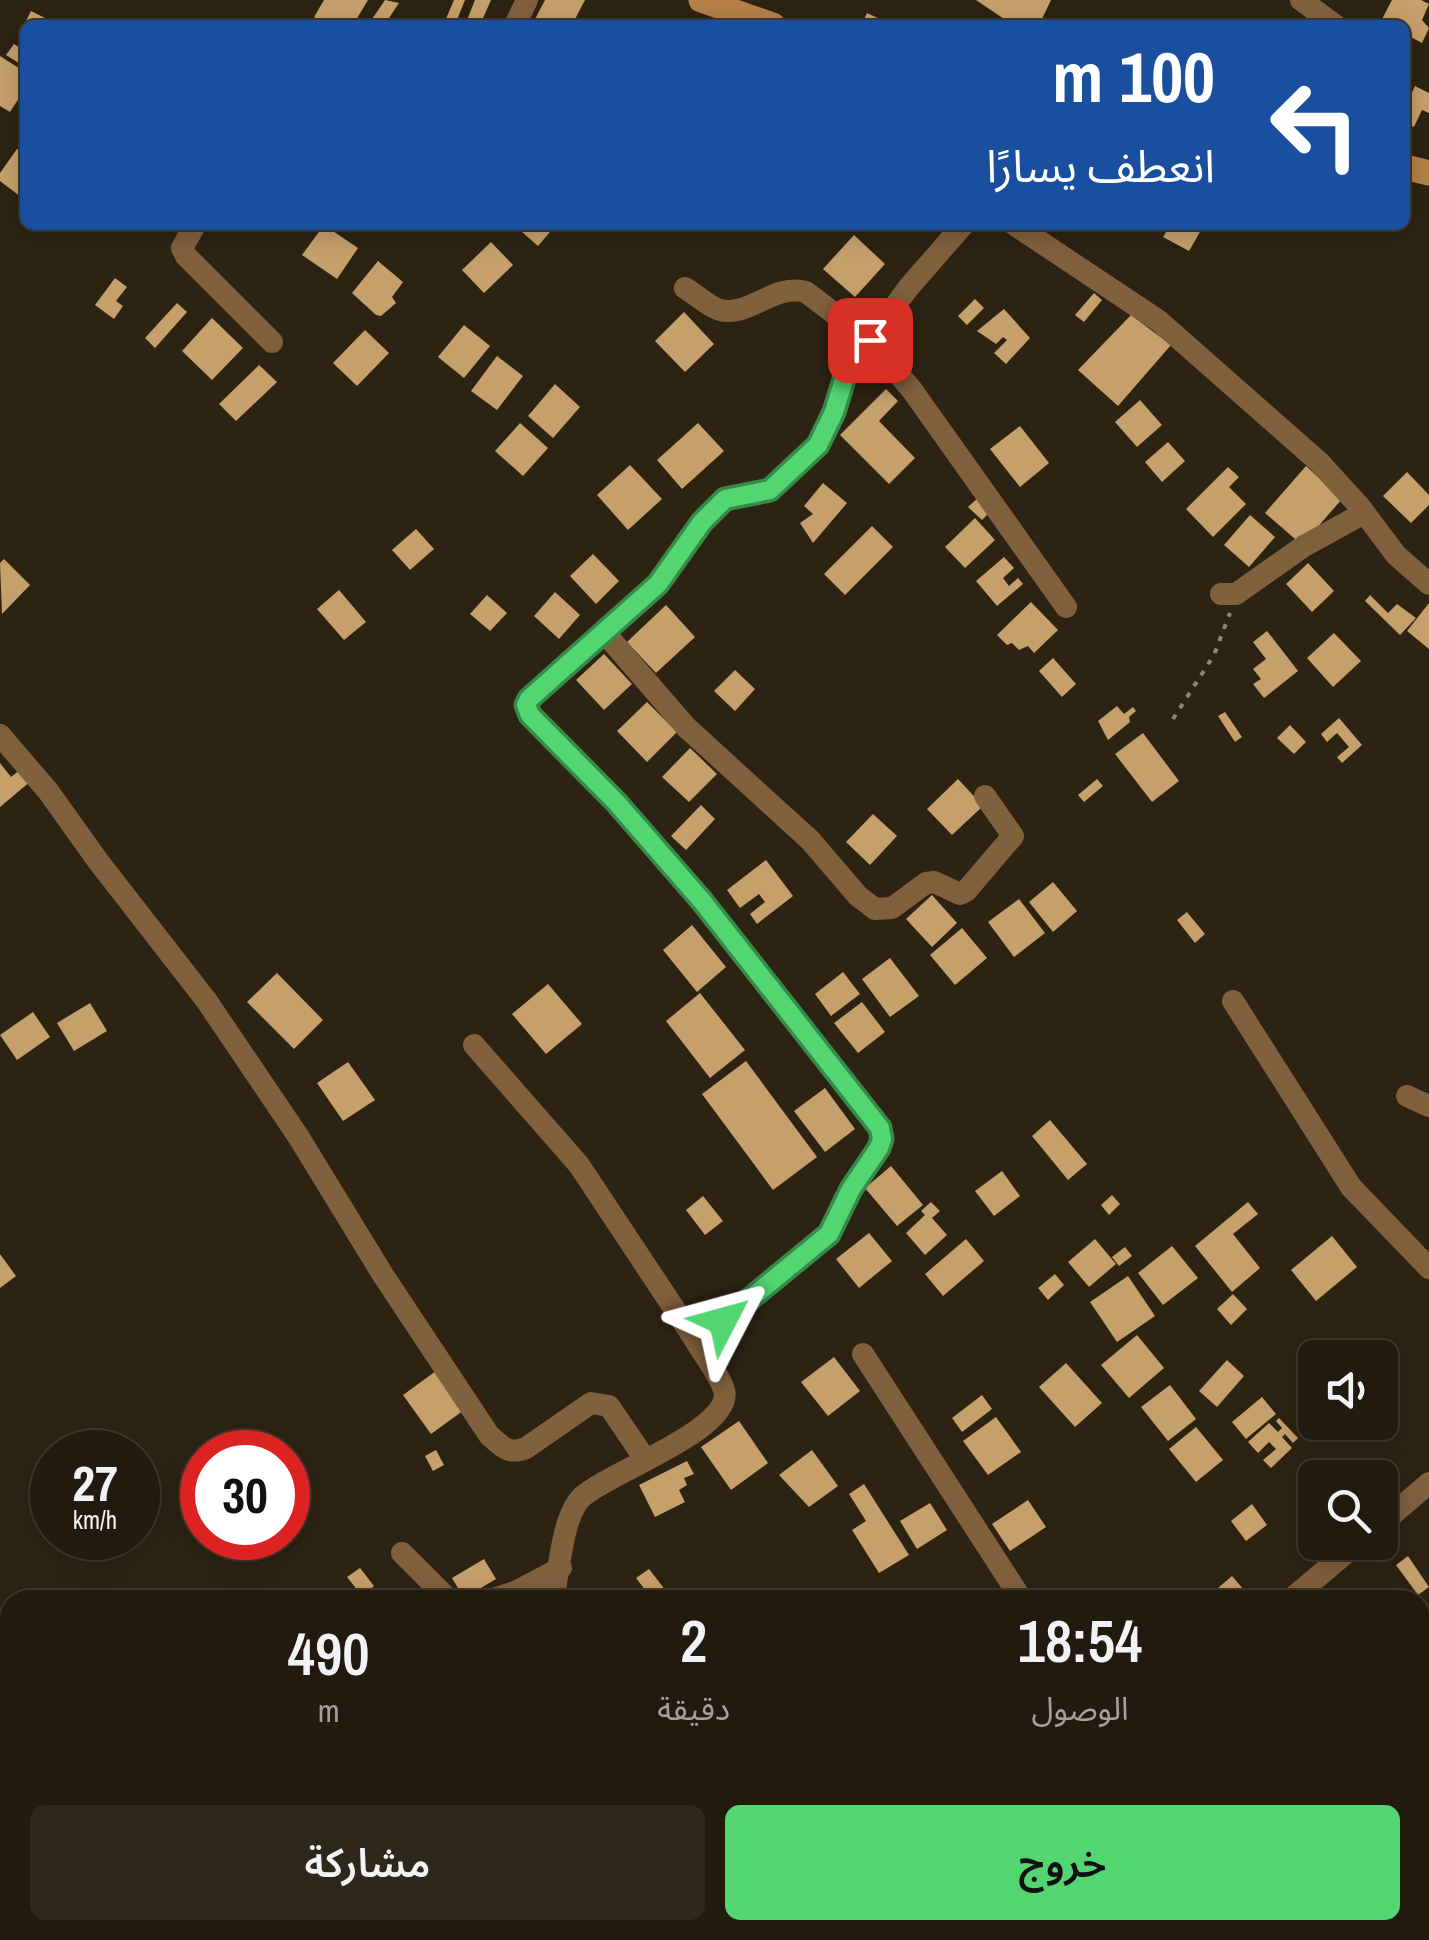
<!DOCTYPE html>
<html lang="ar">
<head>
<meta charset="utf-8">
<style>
  body { margin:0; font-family:"Archivo Narrow","Noto Sans Arabic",sans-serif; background:#2e271c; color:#f1f3f6; direction:rtl; height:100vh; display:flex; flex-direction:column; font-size:38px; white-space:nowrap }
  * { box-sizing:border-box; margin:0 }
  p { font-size:32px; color:#a2a19e }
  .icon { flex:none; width:55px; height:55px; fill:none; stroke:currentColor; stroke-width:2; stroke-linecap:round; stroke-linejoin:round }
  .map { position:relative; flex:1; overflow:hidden; direction:ltr }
  .side { position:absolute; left:0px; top:1590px; width:1430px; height:350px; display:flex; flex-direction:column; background:#221a0e; border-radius:30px 30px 0 0; box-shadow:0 5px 25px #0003,0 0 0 2px #3f382e; direction:rtl }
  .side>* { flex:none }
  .top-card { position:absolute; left:20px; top:20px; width:1390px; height:210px; border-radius:15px; box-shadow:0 5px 25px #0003,0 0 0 2px #3f382e; direction:rtl; background:#1a4fa0; color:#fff; overflow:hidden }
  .controls { position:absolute; left:1298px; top:1340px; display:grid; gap:20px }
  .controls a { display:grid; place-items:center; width:100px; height:100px; border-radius:15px; background:#221a0e; box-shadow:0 5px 25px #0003,0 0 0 2px #3f382e; font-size:50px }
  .speed { position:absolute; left:30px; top:1430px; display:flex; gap:20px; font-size:50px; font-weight:700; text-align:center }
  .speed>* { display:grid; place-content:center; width:130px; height:130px; border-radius:50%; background:#221a0e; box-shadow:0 5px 25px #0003,0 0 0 2px #3f382e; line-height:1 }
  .speed small { font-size:25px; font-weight:400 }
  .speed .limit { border:15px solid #d22; background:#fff; color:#111 }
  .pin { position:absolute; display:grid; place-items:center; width:85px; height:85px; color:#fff; margin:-42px; border-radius:20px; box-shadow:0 5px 15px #0006 }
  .me { position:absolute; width:110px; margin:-55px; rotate:51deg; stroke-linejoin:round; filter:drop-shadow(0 0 8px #0008) }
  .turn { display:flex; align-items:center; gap:35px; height:210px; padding:0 30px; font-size:45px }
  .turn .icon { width:130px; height:130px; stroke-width:2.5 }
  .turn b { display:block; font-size:70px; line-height:85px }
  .eta { display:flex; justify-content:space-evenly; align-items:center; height:170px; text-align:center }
  .eta b { font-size:60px; font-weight:600; line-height:70px }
  .primary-button { display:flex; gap:20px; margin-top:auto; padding:20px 30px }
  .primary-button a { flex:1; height:115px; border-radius:15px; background:#53d672; color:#111; font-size:40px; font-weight:600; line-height:115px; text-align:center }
  .primary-button a+a { background:#2e271c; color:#f1f3f6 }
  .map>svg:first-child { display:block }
  .building { fill:#c6a06b }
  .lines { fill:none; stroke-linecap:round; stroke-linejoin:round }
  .path { stroke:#8f8679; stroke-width:4; stroke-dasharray:5 8; stroke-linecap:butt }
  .street { stroke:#81603e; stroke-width:22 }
  .secondary { stroke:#b58149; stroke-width:25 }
  .route-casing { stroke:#368b4a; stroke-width:25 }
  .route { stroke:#53d672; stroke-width:18 }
</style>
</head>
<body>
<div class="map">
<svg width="1429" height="1940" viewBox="0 0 1429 1940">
  <rect width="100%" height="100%" fill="#2d2313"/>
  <g class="building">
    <path d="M 324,0 L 368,0 L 353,25 L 327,25 L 314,17 Z"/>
    <path d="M 385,0 L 399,3 L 387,21 L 393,25 L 368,25 Z"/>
    <path d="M 454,0 L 465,0 L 455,25 L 445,21 Z"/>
    <path d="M 475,0 L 491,0 L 480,25 L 467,20 Z"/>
    <path d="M 545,0 L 585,0 L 572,25 L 532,25 Z"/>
    <path d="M 976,0 L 1051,0 L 1039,25 L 1013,25 Z"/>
    <path d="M 1392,0 L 1421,0 L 1429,4 L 1422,20 L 1429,28 L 1422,43 L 1405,34 L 1405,25 L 1389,25 L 1381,21 Z"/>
    <path d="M 31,11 L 59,25 L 24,25 Z"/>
    <path d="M 867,13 L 886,22 L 884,25 L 862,25 Z"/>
    <path d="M 14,44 L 25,51 L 25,67 L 6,55 Z"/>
    <path d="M 0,56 L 25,72 L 25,89 L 10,112 L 0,106 Z"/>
    <path d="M 1415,86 L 1429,93 L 1429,113 L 1422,110 L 1414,127 L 1405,123 L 1405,108 Z"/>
    <path d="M 17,149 L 25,154 L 25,200 L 0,181 L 0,173 Z"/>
    <path d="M 324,225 L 358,248 L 337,279 L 302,255 Z"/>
    <path d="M 514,225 L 556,225 L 538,246 Z"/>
    <path d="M 1170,225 L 1204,225 L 1189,251 L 1163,237 Z"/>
    <path d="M 854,235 L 885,264 L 855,297 L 823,269 Z"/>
    <path d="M 491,242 L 513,265 L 484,293 L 462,270 Z"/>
    <path d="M 378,261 L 403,282 L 392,297 L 396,303 L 381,316 L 376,315 L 352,293 Z"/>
    <path d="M 115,278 L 127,287 L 116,301 L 123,306 L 114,319 L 95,305 Z"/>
    <path d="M 1094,293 L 1102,300 L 1084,322 L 1075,315 Z"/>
    <path d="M 975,299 L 984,308 L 967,325 L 958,316 Z"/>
    <path d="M 177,303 L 187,312 L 155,348 L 145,338 Z"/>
    <path d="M 1004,309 L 1030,338 L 1006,364 L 994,353 L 1007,340 L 1003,337 L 996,344 L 977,331 Z"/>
    <path d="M 684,312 L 714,344 L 685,372 L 655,341 Z"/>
    <path d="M 1131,315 L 1171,345 L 1118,406 L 1078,370 Z"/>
    <path d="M 212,318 L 243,348 L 212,380 L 182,351 Z"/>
    <path d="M 464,325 L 490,346 L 464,378 L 438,357 Z"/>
    <path d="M 365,330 L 389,353 L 357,386 L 333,363 Z"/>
    <path d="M 497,356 L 523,376 L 497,410 L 471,391 Z"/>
    <path d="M 259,365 L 277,382 L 236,421 L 219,404 Z"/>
    <path d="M 555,384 L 580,407 L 553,438 L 528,416 Z"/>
    <path d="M 886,389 L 898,401 L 879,421 L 915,458 L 889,484 L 840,435 Z"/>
    <path d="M 1140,400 L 1162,425 L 1137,447 L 1115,422 Z"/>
    <path d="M 520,423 L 548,448 L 523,476 L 495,451 Z"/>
    <path d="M 698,423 L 724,451 L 682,489 L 657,460 Z"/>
    <path d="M 1020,426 L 1049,463 L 1020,487 L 990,449 Z"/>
    <path d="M 1168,442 L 1185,461 L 1162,482 L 1145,462 Z"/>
    <path d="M 630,465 L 662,499 L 628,530 L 597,495 Z"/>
    <path d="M 1306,466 L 1342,499 L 1302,545 L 1265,513 Z"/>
    <path d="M 1228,467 L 1239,477 L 1229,487 L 1246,504 L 1213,537 L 1186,509 Z"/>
    <path d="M 1407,472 L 1429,495 L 1429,505 L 1411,523 L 1383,496 Z"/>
    <path d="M 823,483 L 847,503 L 813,543 L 800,523 L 813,514 L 804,506 Z"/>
    <path d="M 980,496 L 993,509 L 982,520 L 968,507 Z"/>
    <path d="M 1250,515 L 1275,537 L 1249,567 L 1224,545 Z"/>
    <path d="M 975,518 L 995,540 L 965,568 L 945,547 Z"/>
    <path d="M 872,526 L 893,547 L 845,595 L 824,574 Z"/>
    <path d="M 416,529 L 434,549 L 410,570 L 392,550 Z"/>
    <path d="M 593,554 L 619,581 L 596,604 L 570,576 Z"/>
    <path d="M 1004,557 L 1014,568 L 1003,578 L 1009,586 L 1018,578 L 1023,584 L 997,606 L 976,581 Z"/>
    <path d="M 4,559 L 30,585 L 2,614 L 0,563 Z"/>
    <path d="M 1308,563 L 1334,591 L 1312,612 L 1286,584 Z"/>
    <path d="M 339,590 L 366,622 L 344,640 L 317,609 Z"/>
    <path d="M 555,592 L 580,615 L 559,639 L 534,616 Z"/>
    <path d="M 487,595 L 507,613 L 490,631 L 470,614 Z"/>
    <path d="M 1370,595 L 1388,613 L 1397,604 L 1416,618 L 1400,635 L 1365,601 Z"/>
    <path d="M 1031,602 L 1058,630 L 1034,653 L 1028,646 L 1019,650 L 1012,643 L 1007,645 L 997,635 Z"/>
    <path d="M 1429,603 L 1429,649 L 1407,631 Z"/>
    <path d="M 666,605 L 695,637 L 656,673 L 627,642 Z"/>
    <path d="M 1267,631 L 1298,671 L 1264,698 L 1253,684 L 1261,679 L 1253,669 L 1266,659 L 1253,642 Z"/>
    <path d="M 1334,633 L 1361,661 L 1333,687 L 1307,658 Z"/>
    <path d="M 604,654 L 632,684 L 604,710 L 576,680 Z"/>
    <path d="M 1053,658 L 1076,684 L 1062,697 L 1039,671 Z"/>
    <path d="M 735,670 L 755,689 L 735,711 L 714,691 Z"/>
    <path d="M 647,702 L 677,732 L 647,762 L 617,731 Z"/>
    <path d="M 1117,706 L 1124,714 L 1133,707 L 1136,711 L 1129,717 L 1130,722 L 1108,740 L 1098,721 Z"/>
    <path d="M 1225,712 L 1242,737 L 1235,742 L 1218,716 Z"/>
    <path d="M 1339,718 L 1362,745 L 1342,763 L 1337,757 L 1349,747 L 1337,733 L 1327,742 L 1321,734 Z"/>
    <path d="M 1290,725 L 1306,742 L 1294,754 L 1277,738 Z"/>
    <path d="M 1143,733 L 1179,781 L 1152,802 L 1115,754 Z"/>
    <path d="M 690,748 L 717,774 L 689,802 L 662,777 Z"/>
    <path d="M 0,763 L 11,777 L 21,769 L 31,781 L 0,807 Z"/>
    <path d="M 958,779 L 983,806 L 952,835 L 927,809 Z"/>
    <path d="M 1097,779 L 1103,786 L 1084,802 L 1078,795 Z"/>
    <path d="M 701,805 L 715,819 L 686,850 L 671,836 Z"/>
    <path d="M 873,814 L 897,836 L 870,865 L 846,842 Z"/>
    <path d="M 766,860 L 793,896 L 757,924 L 750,914 L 765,902 L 759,894 L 740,908 L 727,890 Z"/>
    <path d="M 1053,882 L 1077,911 L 1053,932 L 1029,902 Z"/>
    <path d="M 932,895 L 957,923 L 932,947 L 906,919 Z"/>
    <path d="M 1019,899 L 1045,933 L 1014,957 L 988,922 Z"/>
    <path d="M 1187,912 L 1205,934 L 1195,943 L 1177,920 Z"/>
    <path d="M 692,925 L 726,967 L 697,992 L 663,950 Z"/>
    <path d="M 962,928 L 987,958 L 955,985 L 930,955 Z"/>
    <path d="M 890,958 L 919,996 L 890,1017 L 862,979 Z"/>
    <path d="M 843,972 L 860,994 L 831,1016 L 815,994 Z"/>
    <path d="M 277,973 L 323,1020 L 294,1049 L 247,1002 Z"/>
    <path d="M 548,984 L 582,1024 L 546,1054 L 512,1014 Z"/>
    <path d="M 700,993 L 745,1050 L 710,1078 L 666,1021 Z"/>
    <path d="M 862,1002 L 885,1032 L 858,1053 L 834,1023 Z"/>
    <path d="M 90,1003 L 107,1031 L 74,1051 L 57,1023 Z"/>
    <path d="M 33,1012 L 50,1037 L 17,1060 L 0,1035 Z"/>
    <path d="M 746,1061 L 817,1157 L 773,1190 L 702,1094 Z"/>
    <path d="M 348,1062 L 375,1100 L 343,1121 L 317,1083 Z"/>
    <path d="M 825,1088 L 855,1129 L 825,1152 L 794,1111 Z"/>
    <path d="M 1050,1120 L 1087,1164 L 1068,1180 L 1032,1136 Z"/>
    <path d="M 891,1166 L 923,1205 L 897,1226 L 865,1188 Z"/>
    <path d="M 1002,1171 L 1020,1196 L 994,1216 L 975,1191 Z"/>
    <path d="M 1112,1195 L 1120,1204 L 1109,1215 L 1101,1205 Z"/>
    <path d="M 703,1196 L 723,1221 L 705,1235 L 686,1210 Z"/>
    <path d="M 931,1202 L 940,1211 L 932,1218 L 947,1235 L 925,1255 L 906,1233 L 925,1215 L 921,1211 Z"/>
    <path d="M 1248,1202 L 1258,1214 L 1233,1234 L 1260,1268 L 1232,1292 L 1195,1246 Z"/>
    <path d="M 869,1233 L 892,1261 L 859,1288 L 836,1259 Z"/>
    <path d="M 1332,1236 L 1357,1267 L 1316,1301 L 1291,1270 Z"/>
    <path d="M 966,1239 L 984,1261 L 943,1296 L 925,1274 Z"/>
    <path d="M 1095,1239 L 1116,1264 L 1089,1287 L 1068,1262 Z"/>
    <path d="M 1172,1246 L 1198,1278 L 1163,1305 L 1138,1273 Z"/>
    <path d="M 1125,1247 L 1132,1256 L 1119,1266 L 1112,1257 Z"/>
    <path d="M 0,1254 L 16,1276 L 0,1288 Z"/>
    <path d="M 1055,1274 L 1064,1285 L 1048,1300 L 1038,1288 Z"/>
    <path d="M 1128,1276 L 1155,1316 L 1117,1342 L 1090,1302 Z"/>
    <path d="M 1233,1294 L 1247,1309 L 1231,1325 L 1217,1309 Z"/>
    <path d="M 1137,1335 L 1164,1368 L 1129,1398 L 1101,1365 Z"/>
    <path d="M 834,1357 L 860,1391 L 828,1416 L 801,1382 Z"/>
    <path d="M 1227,1360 L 1244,1376 L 1217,1407 L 1199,1391 Z"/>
    <path d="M 1066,1363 L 1102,1403 L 1075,1427 L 1039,1387 Z"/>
    <path d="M 436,1371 L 464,1410 L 431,1434 L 403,1395 Z"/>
    <path d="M 1170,1385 L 1196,1419 L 1168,1441 L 1141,1407 Z"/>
    <path d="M 982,1395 L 992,1409 L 962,1432 L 952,1418 Z"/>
    <path d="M 1262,1397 L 1276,1414 L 1246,1439 L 1232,1422 Z"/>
    <path d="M 996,1417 L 1021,1452 L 988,1475 L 963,1441 Z"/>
    <path d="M 1279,1418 L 1298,1438 L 1293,1443 L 1285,1434 L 1282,1437 L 1292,1448 L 1271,1468 L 1263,1460 L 1276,1449 L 1269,1442 L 1258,1453 L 1248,1442 L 1269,1423 L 1278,1432 L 1282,1428 L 1276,1421 Z"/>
    <path d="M 739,1421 L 768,1463 L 731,1490 L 701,1447 Z"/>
    <path d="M 1196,1427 L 1223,1460 L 1196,1482 L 1169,1449 Z"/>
    <path d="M 436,1450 L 444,1465 L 433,1471 L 425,1456 Z"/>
    <path d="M 812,1450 L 838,1486 L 809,1507 L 779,1475 Z"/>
    <path d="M 687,1461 L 694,1474 L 684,1478 L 687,1485 L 679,1490 L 685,1502 L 655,1517 L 639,1485 Z"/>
    <path d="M 1315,1482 L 1315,1516 L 1299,1495 Z"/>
    <path d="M 864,1484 L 909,1555 L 879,1573 L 852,1530 L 866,1521 L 849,1494 Z"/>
    <path d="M 1028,1500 L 1046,1527 L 1010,1551 L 992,1524 Z"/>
    <path d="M 930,1503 L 947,1530 L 917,1549 L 900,1521 Z"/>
    <path d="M 1252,1504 L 1267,1525 L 1246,1541 L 1231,1521 Z"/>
    <path d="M 1408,1556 L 1429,1587 L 1418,1595 L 1396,1565 Z"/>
    <path d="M 484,1559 L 496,1579 L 464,1598 L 452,1578 Z"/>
    <path d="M 360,1568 L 374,1586 L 362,1596 L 347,1577 Z"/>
    <path d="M 649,1569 L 673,1600 L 653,1600 L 636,1578 Z"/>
    <path d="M 1232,1576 L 1250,1597 L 1246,1600 L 1204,1600 Z"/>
    <path d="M 449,1930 L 484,1930 L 491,1940 L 449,1940 L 444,1934 Z"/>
    <path d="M 667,1930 L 685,1930 L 692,1940 L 654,1940 Z"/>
    <path d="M 931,1930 L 976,1930 L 979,1935 L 973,1940 L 925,1940 L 922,1937 Z"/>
  </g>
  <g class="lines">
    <path class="path" d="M 1173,719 L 1214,655 L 1230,613"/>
    <g class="street">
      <path d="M 1301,0 L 1335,25"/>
      <path d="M 515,25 L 527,0"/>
      <path d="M 195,225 L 182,248 L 186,256 L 272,342"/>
      <path d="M 1015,225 L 1159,321 L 1319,462 L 1360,507 L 1396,555 L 1429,584"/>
      <path d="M 685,288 C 695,294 709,307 720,310 C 750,317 774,283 806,292 L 869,340 L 912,390 L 1066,607"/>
      <path d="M 1221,594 L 1236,594 L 1304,546 L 1364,513"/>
      <path d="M 604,632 L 686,727 L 810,840 L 858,896 L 875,909 L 892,908 L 926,883 L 934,882 L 960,894 L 966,891 L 1013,836 L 985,796"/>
      <path d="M 0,735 L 48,791 L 98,861 L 206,1000 L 298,1136 L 383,1275 L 489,1435 C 502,1447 509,1455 526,1448 L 591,1403 L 609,1406 L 645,1459"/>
      <path d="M 1233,1001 L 1351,1187 L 1429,1268"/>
      <path d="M 474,1045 L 579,1165 L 697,1343"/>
      <path d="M 1407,1096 L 1429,1106"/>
      <path d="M 863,1354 L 1022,1600"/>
      <path d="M 1380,1525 L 1429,1483"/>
      <path d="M 402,1553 L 449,1600"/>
      <path d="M 490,1600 L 515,1592 L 561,1568"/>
      <path d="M 553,1600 C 559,1573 562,1516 582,1497 C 607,1473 735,1429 724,1390 C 719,1374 705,1357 697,1343 L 829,1234 L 851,1189 L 883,1139 L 880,1128 L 703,901 L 616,802 L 530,715 L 526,705 L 529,699 L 658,584 L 702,522 L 725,499 L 770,490 L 818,445 L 834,412 L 847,370 L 909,287 L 963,225"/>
      <path d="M 1290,1600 L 1359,1542"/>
      <path d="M 775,1930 L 782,1940"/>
      <path d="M 798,1940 L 822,1930"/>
    </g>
    <g class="secondary">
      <path d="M 701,0 L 773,25"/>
      <path d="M 1405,167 L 1429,173"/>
    </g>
  </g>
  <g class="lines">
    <defs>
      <path id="route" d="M 723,1321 L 829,1234 L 851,1189 L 879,1148 L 882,1139 L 880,1128 L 702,901 L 616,802 L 530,715 L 526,705 L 529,699 L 658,584 L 702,522 L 725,499 L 770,490 L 818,445 L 834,412 L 847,370 L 870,340"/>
    </defs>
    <use href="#route" class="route-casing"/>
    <use href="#route" class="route"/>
  </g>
</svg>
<div class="controls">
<a><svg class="icon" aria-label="sound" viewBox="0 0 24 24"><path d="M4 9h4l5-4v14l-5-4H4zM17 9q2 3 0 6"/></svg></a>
<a><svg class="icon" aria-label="search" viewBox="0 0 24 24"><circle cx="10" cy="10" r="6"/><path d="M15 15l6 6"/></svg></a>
</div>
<div class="speed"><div>27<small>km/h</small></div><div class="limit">30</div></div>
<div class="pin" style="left:870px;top:340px;background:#d93025"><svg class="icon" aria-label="arrive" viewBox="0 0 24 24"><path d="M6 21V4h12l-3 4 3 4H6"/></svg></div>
<svg class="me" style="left:723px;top:1321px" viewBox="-20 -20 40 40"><path d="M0-17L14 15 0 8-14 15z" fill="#53d672" stroke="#fff" stroke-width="4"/></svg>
<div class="top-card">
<div class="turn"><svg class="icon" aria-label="left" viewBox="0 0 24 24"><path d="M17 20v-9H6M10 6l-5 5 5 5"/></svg><div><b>100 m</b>انعطف يسارًا</div></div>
</div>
<section class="side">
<div class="eta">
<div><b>18:54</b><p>الوصول</p></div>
<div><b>2</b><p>دقيقة</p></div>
<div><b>490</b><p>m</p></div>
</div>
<div class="primary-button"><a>خروج</a><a>مشاركة</a></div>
</section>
</div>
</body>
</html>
